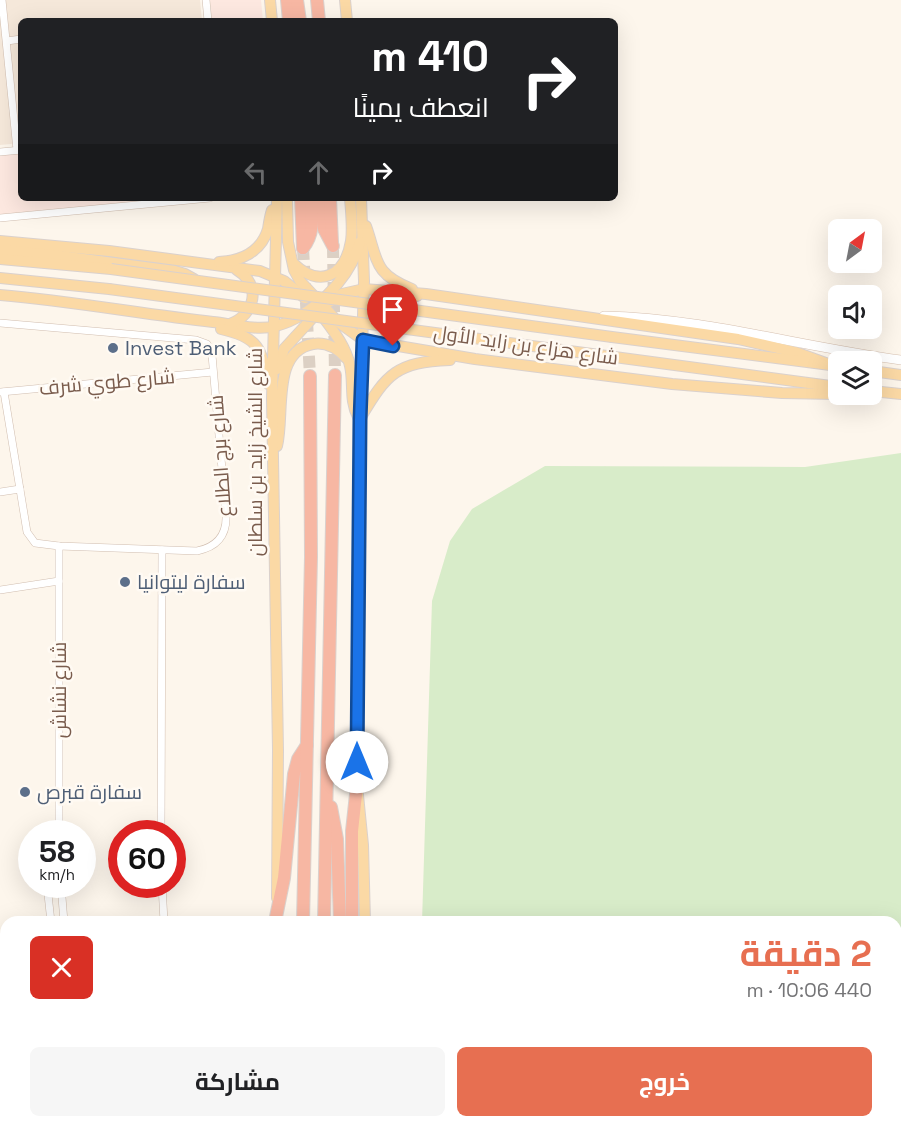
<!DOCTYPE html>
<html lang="ar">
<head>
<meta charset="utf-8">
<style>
  body { margin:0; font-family:"Space Grotesk",Cairo,sans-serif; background:#f6f6f6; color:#202124; direction:rtl; height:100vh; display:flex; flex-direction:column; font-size:22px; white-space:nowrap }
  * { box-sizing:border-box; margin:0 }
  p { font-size:20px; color:#757577 }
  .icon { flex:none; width:33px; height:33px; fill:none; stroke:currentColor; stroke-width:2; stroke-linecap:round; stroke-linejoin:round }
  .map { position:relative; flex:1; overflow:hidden; direction:ltr }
  .drawer { position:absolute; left:0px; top:916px; width:902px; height:212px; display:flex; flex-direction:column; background:#fff; border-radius:18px 18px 0 0; box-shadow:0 6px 24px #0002; direction:rtl }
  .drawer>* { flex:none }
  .banner { position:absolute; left:18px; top:18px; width:600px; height:183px; border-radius:9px; box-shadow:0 6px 24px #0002; direction:rtl; background:#202124; color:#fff; overflow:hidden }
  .needle { width:39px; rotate:32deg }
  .fabs { position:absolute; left:828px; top:219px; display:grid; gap:12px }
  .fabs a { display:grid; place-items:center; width:54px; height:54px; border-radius:9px; background:#fff; box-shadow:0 6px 24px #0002; font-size:30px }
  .speed { position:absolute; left:18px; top:820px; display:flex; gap:12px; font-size:30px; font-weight:700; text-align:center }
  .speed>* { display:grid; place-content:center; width:78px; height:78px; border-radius:50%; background:#fff; box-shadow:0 6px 24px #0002; line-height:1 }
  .speed small { font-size:15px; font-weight:400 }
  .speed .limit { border:9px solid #d22; background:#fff; color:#111 }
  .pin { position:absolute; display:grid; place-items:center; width:51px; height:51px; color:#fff; margin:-62px -26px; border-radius:50% 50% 50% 0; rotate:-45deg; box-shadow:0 0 6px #0007 }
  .pin .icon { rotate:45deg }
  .me { position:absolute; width:66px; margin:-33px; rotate:0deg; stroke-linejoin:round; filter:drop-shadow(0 0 4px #0008) }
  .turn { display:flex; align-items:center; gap:21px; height:126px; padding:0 30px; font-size:27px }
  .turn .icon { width:78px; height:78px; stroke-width:2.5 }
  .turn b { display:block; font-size:42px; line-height:51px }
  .lanes { display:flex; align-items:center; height:57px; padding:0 30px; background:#0003; justify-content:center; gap:30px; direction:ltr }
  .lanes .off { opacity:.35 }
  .round { display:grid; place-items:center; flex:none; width:63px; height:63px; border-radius:9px; background:#f6f6f6 }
  .headline { display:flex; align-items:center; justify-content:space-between; height:102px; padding:0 30px }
  h1 { font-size:36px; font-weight:700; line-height:45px; color:#e76f51 }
  .primary-button { display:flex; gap:12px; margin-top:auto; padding:12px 30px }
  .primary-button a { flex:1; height:69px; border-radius:9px; background:#e76f51; color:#fff; font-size:24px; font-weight:700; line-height:69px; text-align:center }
  .primary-button a+a { background:#f6f6f6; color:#202124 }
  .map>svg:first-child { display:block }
  .residential { fill:#f5e8da }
  .commercial { fill:#fde8e0 }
  .green { fill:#d8ecc9 }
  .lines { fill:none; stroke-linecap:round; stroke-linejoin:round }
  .highway-tunnel { stroke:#dcd0c4; stroke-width:12; stroke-dasharray:12 6; stroke-linecap:butt }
  .street-casing { stroke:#d1beb0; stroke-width:8 }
  .secondary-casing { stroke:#d6c0b0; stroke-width:10 }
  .primary-casing { stroke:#dad1cd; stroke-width:12 }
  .highway-casing { stroke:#dad1cd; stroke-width:14 }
  .street { stroke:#fff; stroke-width:7 }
  .secondary { stroke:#fff; stroke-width:9 }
  .primary { stroke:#fbd9a5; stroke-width:10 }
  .highway { stroke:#f7b7a3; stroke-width:12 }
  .primary-bridge-casing { stroke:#dad1cd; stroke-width:12; stroke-linecap:butt }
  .primary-bridge { stroke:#fbd9a5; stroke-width:10 }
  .route-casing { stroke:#114b97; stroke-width:15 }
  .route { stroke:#1a73e8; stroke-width:10 }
  .service-dot { fill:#5c6f8a; stroke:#fffaf3; stroke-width:2 }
  .labels { text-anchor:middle; stroke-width:5; stroke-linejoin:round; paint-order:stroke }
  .street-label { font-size:20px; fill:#7a5c4d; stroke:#fffaf3 }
  .service-label { font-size:20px; fill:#4e5e75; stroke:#fffaf3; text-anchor:start }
</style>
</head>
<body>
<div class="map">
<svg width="901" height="1127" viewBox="0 0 901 1127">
  <rect width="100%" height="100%" fill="#fdf6ec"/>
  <path class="residential" d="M 0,0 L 200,0 L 202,21 L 21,21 L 21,143 L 0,145 Z"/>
  <g class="commercial">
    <path d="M 210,0 L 261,0 L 263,21 L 212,21 Z"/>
    <path d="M 21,151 L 21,198 L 180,198 L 0,216 L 0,154 Z"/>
  </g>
  <path class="green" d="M 901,453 L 901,1127 L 416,1127 L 416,1122 L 896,1122 L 896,922 L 422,922 L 432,601 L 450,541 L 472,509 L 545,466 L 805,467 Z"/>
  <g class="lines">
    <g class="highway-tunnel">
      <path d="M 333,246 L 335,375"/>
      <path d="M 303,248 L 310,376"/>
    </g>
    <defs>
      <g id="street">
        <path d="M 2,0 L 17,150"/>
        <path d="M 206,0 L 208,21"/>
        <path d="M 7,41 L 21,39"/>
        <path d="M 0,152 L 21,150"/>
        <path d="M 0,218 L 210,198"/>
        <path d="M 0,323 L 196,340 L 207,344 L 212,355 L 226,515 C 227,535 217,547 197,551 L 59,546 L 35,543 L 27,532 L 4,392"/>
        <path d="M 1,392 L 213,372"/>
        <path d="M 0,492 L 20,489"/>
        <path d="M 0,590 L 59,581"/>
        <path d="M 59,834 L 59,546"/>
        <path d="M 161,834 L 162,550"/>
        <path d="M 47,885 L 51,922"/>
        <path d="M 61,885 L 64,922"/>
        <path d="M 162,885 L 164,922"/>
        <path d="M 0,974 L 6,973"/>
        <path d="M 0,1074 L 6,1073"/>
        <path d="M 116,1122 L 117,1127"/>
        <path d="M 191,1127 L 191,1122"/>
      </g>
      <path id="secondary" d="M 604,316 C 704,318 802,347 901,360"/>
      <g id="primary">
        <path d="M 270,0 L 272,21"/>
        <path d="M 345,0 L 347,21"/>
        <path d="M 287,198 L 288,242 L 294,270 L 300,281 L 338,322 L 363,340 L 475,359 L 672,384 L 782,393 L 838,394"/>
        <path d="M 361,198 L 364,281 L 360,419 L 357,785 L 363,845 L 365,922"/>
        <path d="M 366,226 C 378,260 373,274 412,289"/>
        <path d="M 0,241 L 109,251 L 260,271 L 284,281 L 305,298"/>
        <path d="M 0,250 L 53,255 L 175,271 L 185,274 L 194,279"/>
        <path d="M 0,259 L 111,269"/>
        <path d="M 219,262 C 241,261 261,252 268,229 C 269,222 270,216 272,210"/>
        <path d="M 293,263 C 320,289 345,276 351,241 C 353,228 351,212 350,198"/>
        <path d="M 0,278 L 109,289"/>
        <path d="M 0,295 C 71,301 142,314 213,322 C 232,324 257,331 276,326 C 313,316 350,279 360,242"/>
        <path d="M 329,302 L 342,294 L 364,289 L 426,294 L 738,339 L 795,352 L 831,365"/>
        <path d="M 320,313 C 332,329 346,346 350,366 C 354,383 349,400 358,417"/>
        <path d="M 230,324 C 255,315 262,285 237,270"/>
        <path d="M 221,329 C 258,337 262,348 268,384"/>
        <path d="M 612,337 L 838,366"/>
        <path d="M 393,346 C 375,321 392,302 417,296"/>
        <path d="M 607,356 L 838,387"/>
        <path d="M 277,369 L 284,349 L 317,313"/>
        <path d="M 872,371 L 901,375"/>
        <path d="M 872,391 L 901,394"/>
        <path d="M 361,417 C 387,373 397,362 450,360"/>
        <path d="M 277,446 C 285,415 271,351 313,344 C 326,342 337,348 346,358"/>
        <path d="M 277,898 L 278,750 L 272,399 L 277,198"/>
        <path d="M 271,1127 L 271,1122"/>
        <path d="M 359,1127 L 360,1122"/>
      </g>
      <g id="highway">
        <path d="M 287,0 L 289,21"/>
        <path d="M 297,0 L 300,21"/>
        <path d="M 317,0 L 319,21"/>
        <path d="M 301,198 L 303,248"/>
        <path d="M 321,198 L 324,229 L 333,246"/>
        <path d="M 330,198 L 332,242"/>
        <path d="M 303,248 C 315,233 312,216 311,198"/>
        <path d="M 331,807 L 337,839 L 340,922"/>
        <path d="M 276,917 L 284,878 L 294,774 L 298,759 L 307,745"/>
        <path d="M 303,922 L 311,557 L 310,376"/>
        <path d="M 324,922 L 335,375"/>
        <path d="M 352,922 L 352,831 L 357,785"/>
        <path d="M 342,1122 L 343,1127"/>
        <path d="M 299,1127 L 299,1122"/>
        <path d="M 321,1127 L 321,1122"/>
      </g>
    </defs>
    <use href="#street" class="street-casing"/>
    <use href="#secondary" class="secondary-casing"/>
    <use href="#primary" class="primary-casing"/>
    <use href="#highway" class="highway-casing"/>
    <use href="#street" class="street"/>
    <use href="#secondary" class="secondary"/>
    <use href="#primary" class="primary"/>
    <use href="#highway" class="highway"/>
    <defs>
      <g id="primary-bridge">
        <path d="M 111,269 L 612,337"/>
        <path d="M 109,289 L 607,356"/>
      </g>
    </defs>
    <use href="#primary-bridge" class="primary-bridge-casing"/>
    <use href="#primary-bridge" class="primary-bridge"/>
  </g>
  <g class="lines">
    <defs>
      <path id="route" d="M 357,762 L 360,420 L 363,340 L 393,346"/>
    </defs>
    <use href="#route" class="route-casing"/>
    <use href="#route" class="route"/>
  </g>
  <g class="service-dot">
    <circle cx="113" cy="348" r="6"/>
    <circle cx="125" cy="582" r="6"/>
    <circle cx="25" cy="792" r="6"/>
  </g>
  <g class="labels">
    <g class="street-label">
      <text transform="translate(526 345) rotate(8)" y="7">شارع هزاع بن زايد الأول</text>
      <text transform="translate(107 382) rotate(-5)" y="7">شارع طوي شرف</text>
      <text transform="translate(255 452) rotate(-90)" y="7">شارع الشيخ زايد بن سلطان</text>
      <text transform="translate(220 456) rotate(-94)" y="7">شارع برج الطلاع</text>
      <text transform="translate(59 690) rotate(-90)" y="7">شارع نشاش</text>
    </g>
    <g class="service-label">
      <text x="125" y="355">Invest Bank</text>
      <text x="137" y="589">سفارة ليتوانيا</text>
      <text x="37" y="799">سفارة قبرص</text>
    </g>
  </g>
</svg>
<div class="fabs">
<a><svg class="needle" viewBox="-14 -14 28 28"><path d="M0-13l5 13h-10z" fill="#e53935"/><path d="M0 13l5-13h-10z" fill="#757577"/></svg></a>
<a><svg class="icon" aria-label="sound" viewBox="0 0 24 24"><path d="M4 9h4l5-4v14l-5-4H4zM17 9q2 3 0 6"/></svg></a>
<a><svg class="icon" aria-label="layers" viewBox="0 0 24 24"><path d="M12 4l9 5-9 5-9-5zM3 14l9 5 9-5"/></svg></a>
</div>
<div class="speed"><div>58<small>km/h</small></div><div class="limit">60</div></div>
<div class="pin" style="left:393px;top:346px;background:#d93025"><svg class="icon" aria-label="arrive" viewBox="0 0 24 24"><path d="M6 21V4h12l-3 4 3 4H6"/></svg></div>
<svg class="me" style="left:357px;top:762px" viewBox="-20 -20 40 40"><circle r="19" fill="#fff"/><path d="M0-13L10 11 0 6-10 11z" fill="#1a73e8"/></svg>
<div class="banner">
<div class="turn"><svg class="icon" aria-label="right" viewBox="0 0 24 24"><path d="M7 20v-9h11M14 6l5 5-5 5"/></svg><div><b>410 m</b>انعطف يمينًا</div></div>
<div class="lanes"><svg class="icon off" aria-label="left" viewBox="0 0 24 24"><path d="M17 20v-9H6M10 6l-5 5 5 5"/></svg><svg class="icon off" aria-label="ahead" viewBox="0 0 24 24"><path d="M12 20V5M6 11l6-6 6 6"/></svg><svg class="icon" aria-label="right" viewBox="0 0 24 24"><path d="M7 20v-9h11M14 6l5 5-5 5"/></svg></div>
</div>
<section class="drawer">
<div class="headline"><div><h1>2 دقيقة</h1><p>440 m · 10:06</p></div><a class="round" style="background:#d93025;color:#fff"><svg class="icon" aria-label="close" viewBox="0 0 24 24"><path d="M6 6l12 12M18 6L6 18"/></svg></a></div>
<div class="primary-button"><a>خروج</a><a>مشاركة</a></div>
</section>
</div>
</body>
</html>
